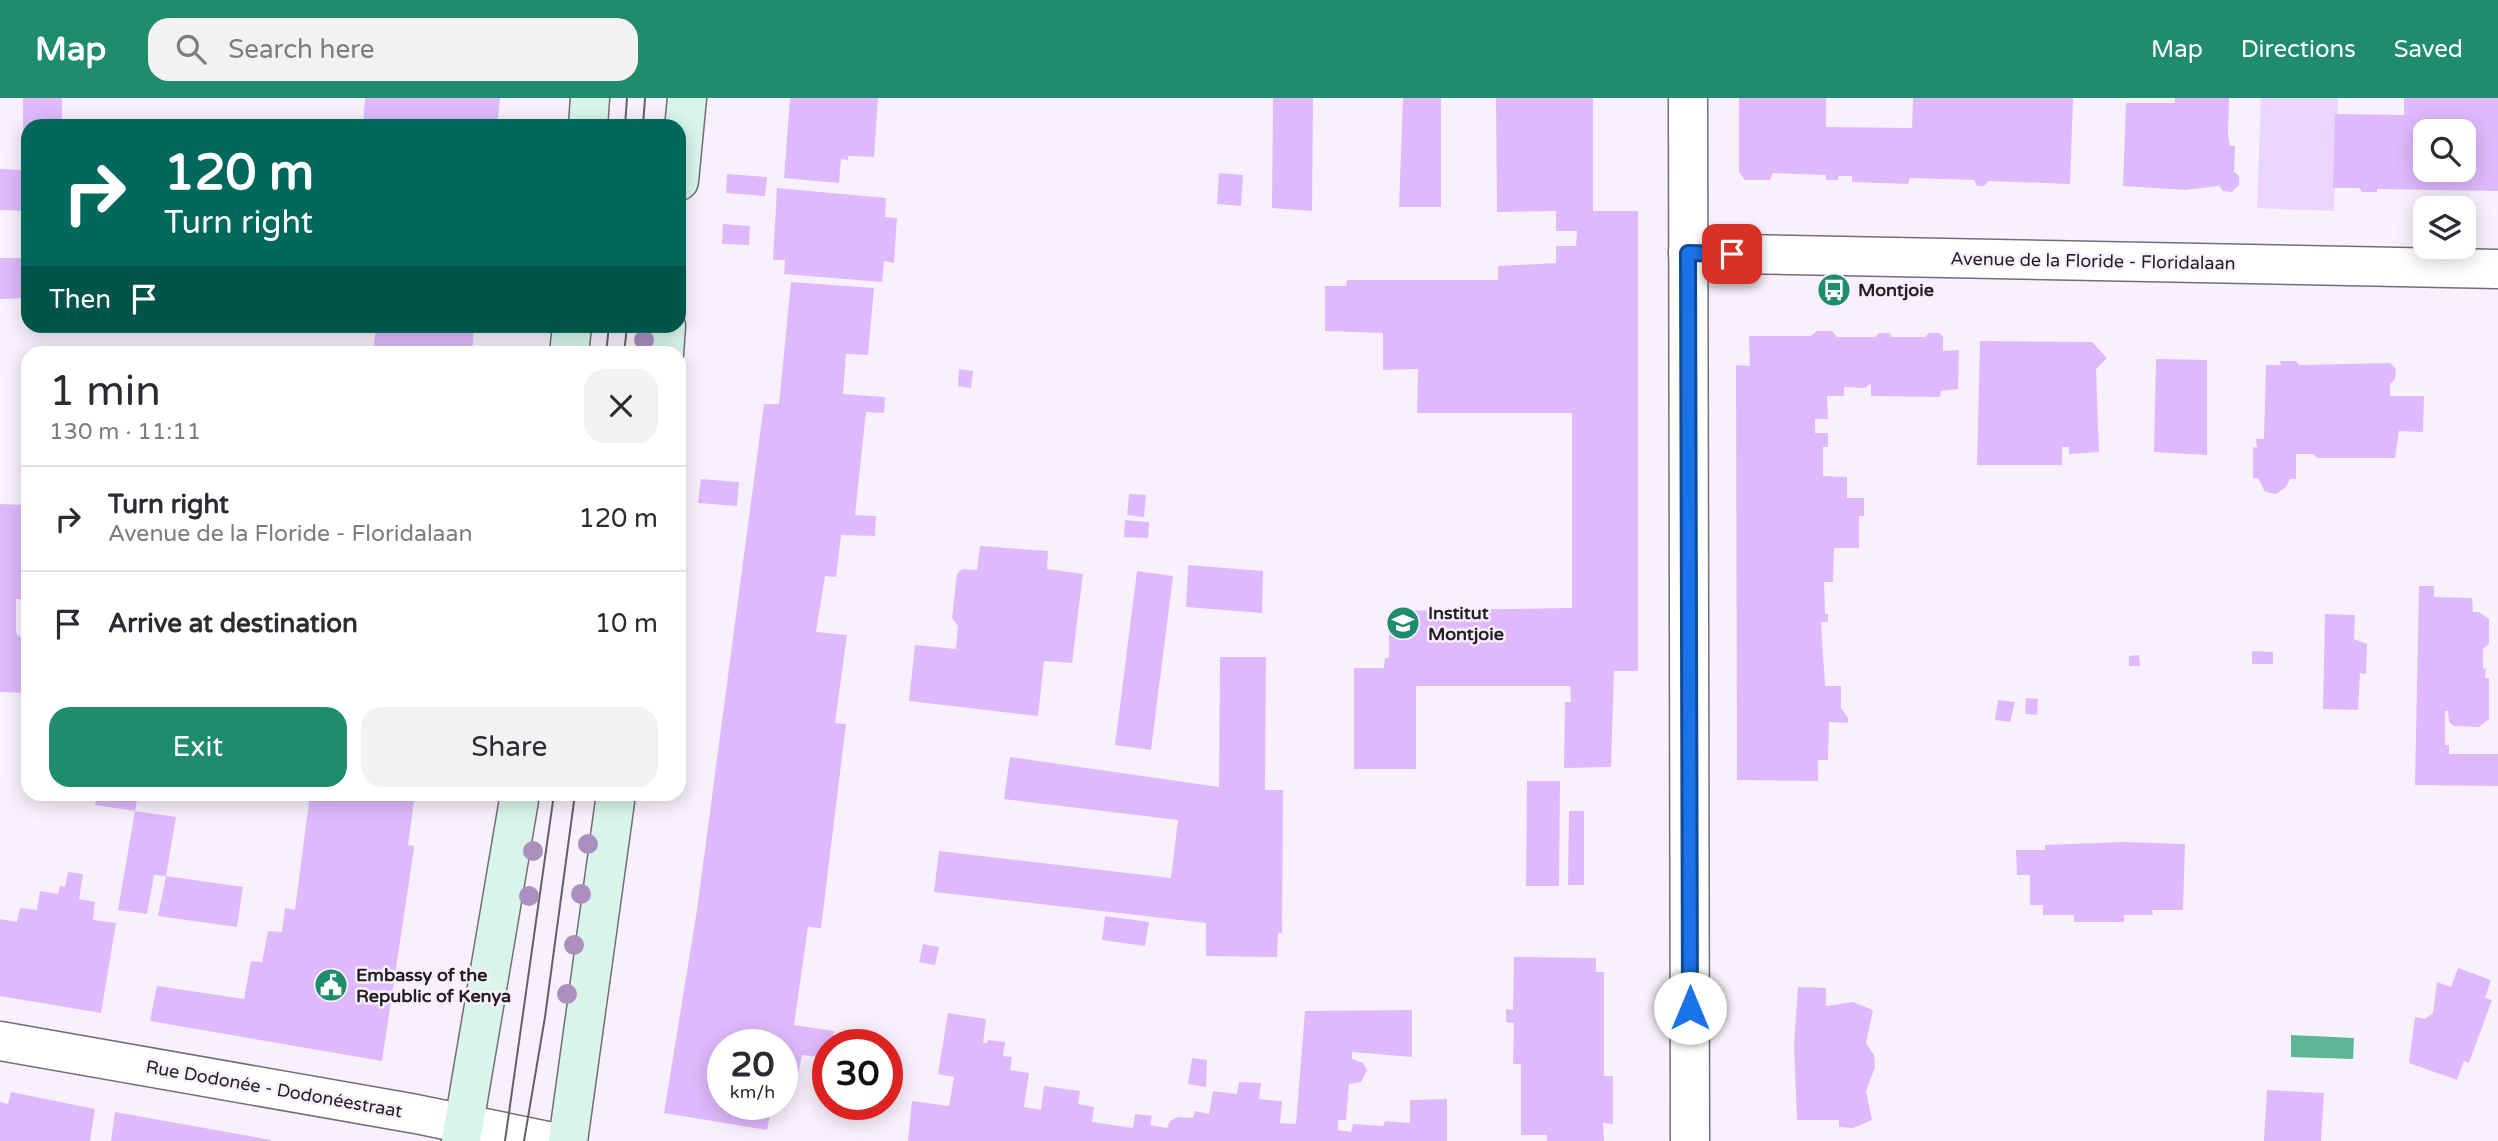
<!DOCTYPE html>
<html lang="en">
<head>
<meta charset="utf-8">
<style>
  body { margin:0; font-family:"Varela Round",sans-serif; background:#f2f2f3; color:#2b2b33; height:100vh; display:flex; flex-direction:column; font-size:26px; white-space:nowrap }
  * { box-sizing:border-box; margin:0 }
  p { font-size:23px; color:#7c7c81 }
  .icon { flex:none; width:38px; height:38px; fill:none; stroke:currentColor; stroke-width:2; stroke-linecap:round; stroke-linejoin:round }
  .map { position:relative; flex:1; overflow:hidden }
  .drawer { position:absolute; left:21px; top:248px; width:665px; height:455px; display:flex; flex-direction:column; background:#fff; border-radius:21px; box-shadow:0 4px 18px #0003 }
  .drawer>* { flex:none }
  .top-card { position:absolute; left:21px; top:21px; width:665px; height:214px; border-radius:21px; box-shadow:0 4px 18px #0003; background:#00695c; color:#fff; overflow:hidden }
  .controls { position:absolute; left:2413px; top:21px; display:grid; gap:14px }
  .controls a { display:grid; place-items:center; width:63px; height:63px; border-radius:14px; background:#fff; box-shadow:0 4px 18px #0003; font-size:35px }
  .speed { position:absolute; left:707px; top:931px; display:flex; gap:14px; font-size:35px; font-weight:700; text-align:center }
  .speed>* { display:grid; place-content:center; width:91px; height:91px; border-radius:50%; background:#fff; box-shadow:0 4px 18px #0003; line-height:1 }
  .speed small { font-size:18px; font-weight:400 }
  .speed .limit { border:10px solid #d22; background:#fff; color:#111 }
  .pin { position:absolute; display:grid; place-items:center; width:60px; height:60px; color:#fff; margin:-30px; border-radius:14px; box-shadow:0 4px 10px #0006 }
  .me { position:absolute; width:77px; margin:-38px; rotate:0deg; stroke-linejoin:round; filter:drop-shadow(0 0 5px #0008) }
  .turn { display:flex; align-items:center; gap:24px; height:147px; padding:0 28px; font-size:32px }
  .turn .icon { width:91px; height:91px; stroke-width:2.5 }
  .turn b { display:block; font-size:49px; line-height:60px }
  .then { display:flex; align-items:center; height:66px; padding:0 28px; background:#0003; gap:14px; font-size:26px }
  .round { display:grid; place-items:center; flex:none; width:74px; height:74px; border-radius:21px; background:#f2f2f3 }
  .overview { display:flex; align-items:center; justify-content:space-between; height:119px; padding:0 28px }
  h1 { font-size:42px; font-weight:600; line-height:52px }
  .cta { display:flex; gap:14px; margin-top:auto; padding:14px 28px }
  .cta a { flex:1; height:80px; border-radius:21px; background:#1f8d6c; color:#fff; font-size:28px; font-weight:600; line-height:80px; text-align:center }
  .cta a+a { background:#f2f2f3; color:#2b2b33 }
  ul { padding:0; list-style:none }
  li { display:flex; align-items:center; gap:21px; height:105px; padding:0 28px; border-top:2px solid #e1e1e2 }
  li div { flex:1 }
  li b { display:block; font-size:26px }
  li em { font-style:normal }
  header { display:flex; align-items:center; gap:42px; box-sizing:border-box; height:98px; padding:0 35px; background:#1f8d6c; color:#fff }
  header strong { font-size:33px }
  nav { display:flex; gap:38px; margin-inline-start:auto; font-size:24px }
  .search { width:490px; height:63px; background:#f2f2f3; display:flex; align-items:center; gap:18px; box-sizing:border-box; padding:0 24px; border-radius:21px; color:#7c7c81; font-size:26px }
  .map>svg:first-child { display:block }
  .green { fill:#ebd5fd }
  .water { fill:#5cb696 }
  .building { fill:#dfb9fd; fill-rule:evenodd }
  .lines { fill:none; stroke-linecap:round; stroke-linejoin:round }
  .street-casing { stroke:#736c79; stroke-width:41 }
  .secondary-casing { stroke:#736c79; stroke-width:41 }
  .street { stroke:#fff; stroke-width:38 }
  .secondary { stroke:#d9f5ea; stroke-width:38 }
  .tram { stroke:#656068; stroke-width:2 }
  .tree { fill:#ab8fbf }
  .route-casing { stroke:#114b97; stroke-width:18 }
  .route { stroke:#1a73e8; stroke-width:12 }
  .labels { text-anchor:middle; stroke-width:5; stroke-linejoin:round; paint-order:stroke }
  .street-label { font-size:18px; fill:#211e24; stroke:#f8f1fd }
  .poi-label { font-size:18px; font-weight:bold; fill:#211e24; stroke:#f8f1fd; text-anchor:start }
</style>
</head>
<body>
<header>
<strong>Map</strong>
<div class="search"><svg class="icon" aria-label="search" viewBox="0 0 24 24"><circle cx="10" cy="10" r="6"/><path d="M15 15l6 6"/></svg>Search here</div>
<nav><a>Map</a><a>Directions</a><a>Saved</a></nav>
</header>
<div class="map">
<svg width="2498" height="1043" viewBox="0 0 2498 1043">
  <rect width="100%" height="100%" fill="#f8f1fd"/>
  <path class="green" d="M 2261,0 L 2338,0 L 2334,113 L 2257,110 Z"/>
  <path class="water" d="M 2291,937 L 2354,940 L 2353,961 L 2291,959 Z"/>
  <g class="building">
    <path d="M 23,0 L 62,0 L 62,28 L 28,28 L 28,113 L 0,112 L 0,71 L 23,72 Z"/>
    <path d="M 365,0 L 500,0 L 497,28 L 363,28 Z"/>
    <path d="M 790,0 L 878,0 L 874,59 L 848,58 L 848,62 L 841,61 L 839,85 L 784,80 Z"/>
    <path d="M 1273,0 L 1313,0 L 1312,113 L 1272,110 Z"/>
    <path d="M 1403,0 L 1441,0 L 1441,109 L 1399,109 Z"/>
    <path d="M 1496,0 L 1593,0 L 1593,113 L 1638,113 L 1638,573 L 1614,573 L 1611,669 L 1564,670 L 1565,604 L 1571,604 L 1570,588 L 1416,588 L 1416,671 L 1354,671 L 1354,570 L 1384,570 L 1385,560 L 1389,560 L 1389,513 L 1572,510 L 1572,315 L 1417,315 L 1418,271 L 1383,272 L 1383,235 L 1325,233 L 1325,188 L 1346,188 L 1347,182 L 1498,182 L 1498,168 L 1556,165 L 1556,148 L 1576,148 L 1577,133 L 1556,133 L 1556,113 L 1497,114 Z"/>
    <path d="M 1739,0 L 1826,0 L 1826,29 L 1912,30 L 1913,0 L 2073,0 L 2070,86 L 1989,83 L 1984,88 L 1977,88 L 1974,82 L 1910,80 L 1908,86 L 1852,84 L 1852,78 L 1839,78 L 1838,82 L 1826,82 L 1826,77 L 1773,75 L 1770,82 L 1745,82 L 1739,74 Z"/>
    <path d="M 2175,0 L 2229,0 L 2228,37 L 2230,48 L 2235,48 L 2234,74 L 2239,78 L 2239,87 L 2232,94 L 2223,93 L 2219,88 L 2185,92 L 2123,88 L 2126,5 L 2175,5 Z"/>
    <path d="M 2404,0 L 2498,0 L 2498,93 L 2377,91 L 2377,94 L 2362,94 L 2359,90 L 2333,90 L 2335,16 L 2404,17 ZM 2426,33 L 2464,33 L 2464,72 L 2426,72 Z"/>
    <path d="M 1219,75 L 1243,77 L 1241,108 L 1217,106 Z"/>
    <path d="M 727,76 L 767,79 L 765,98 L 726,95 Z"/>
    <path d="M 777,90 L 886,100 L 885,119 L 897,120 L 894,165 L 884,163 L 882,184 L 784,176 L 785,162 L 773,162 Z"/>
    <path d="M 723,126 L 750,128 L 749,147 L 722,146 Z"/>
    <path d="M 0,160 L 28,160 L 28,200 L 0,201 Z"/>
    <path d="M 791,184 L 874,190 L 868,257 L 846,256 L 843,296 L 885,299 L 884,315 L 866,314 L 855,417 L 876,418 L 875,438 L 841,437 L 836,479 L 825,478 L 816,534 L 847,537 L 835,625 L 846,626 L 821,830 L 808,829 L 794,927 L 834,933 L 832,947 L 828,947 L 828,956 L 823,959 L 802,957 L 794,995 L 782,994 L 782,947 L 723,947 L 723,1006 L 772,1006 L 767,1032 L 664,1015 L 697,812 L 764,306 L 779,306 Z"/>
    <path d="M 376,228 L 474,228 L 472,256 L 373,256 Z"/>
    <path d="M 1817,233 L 1832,233 L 1837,239 L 1875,239 L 1879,235 L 1889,235 L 1892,239 L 1925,239 L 1929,235 L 1939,235 L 1943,239 L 1943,253 L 1959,252 L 1958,291 L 1941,293 L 1940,299 L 1871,298 L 1871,285 L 1865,290 L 1844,289 L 1844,298 L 1827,298 L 1828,321 L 1815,321 L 1815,335 L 1828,335 L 1828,349 L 1823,349 L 1823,378 L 1847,379 L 1847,400 L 1864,400 L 1864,418 L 1859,418 L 1859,450 L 1834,450 L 1833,484 L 1824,484 L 1825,516 L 1828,516 L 1828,524 L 1821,524 L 1825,588 L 1841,588 L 1841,610 L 1848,620 L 1848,625 L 1829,624 L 1828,662 L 1818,662 L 1818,683 L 1737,682 L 1736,267 L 1750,268 L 1749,238 L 1811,238 Z"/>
    <path d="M 1980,243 L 2092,244 L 2107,260 L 2096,271 L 2099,354 L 2069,356 L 2069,349 L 2062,349 L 2062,367 L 1977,367 Z"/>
    <path d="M 2156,261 L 2207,262 L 2207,357 L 2154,354 Z"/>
    <path d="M 2280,263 L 2296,263 L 2299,267 L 2390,265 L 2396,271 L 2395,281 L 2390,286 L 2390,298 L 2424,298 L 2423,334 L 2399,333 L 2395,360 L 2317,360 L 2313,356 L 2296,356 L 2296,381 L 2290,381 L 2286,389 L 2276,396 L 2265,394 L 2258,380 L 2253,380 L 2253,349 L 2257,350 L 2256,341 L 2264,341 L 2266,267 L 2281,267 Z"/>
    <path d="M 959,271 L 973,273 L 971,290 L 958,288 Z"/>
    <path d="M 701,381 L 739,384 L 737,408 L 698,405 Z"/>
    <path d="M 1129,396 L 1146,397 L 1144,419 L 1127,417 Z"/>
    <path d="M 0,406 L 24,407 L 23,501 L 16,501 L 16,535 L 28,547 L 28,595 L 0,594 Z"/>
    <path d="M 1125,422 L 1149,424 L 1148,440 L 1124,439 Z"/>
    <path d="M 980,448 L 1048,453 L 1047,471 L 1083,476 L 1072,565 L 1044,563 L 1038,618 L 909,603 L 915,547 L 956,551 L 958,528 L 952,520 L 957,476 L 962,471 L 977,472 Z"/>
    <path d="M 1188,467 L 1263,473 L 1262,515 L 1186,509 Z"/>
    <path d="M 1137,473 L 1173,478 L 1151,652 L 1115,647 Z"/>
    <path d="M 2419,488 L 2434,488 L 2434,499 L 2472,500 L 2473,514 L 2479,514 L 2489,521 L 2489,546 L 2483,551 L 2483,571 L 2486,570 L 2485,580 L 2489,580 L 2489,621 L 2479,629 L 2454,628 L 2449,624 L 2448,613 L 2445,613 L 2445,647 L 2449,647 L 2449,656 L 2498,656 L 2498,688 L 2415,687 Z"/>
    <path d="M 2325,516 L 2355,517 L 2354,541 L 2367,546 L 2366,576 L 2360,575 L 2358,612 L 2323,611 Z"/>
    <path d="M 2252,553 L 2273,554 L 2273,566 L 2252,566 Z"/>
    <path d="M 2139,557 L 2140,568 L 2129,568 L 2129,558 Z"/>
    <path d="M 1220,559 L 1266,559 L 1265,692 L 1283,692 L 1282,835 L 1278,835 L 1277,859 L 1206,858 L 1206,825 L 934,794 L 939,753 L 1171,780 L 1178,722 L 1004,701 L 1010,659 L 1219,689 Z"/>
    <path d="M 2026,600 L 2038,601 L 2037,617 L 2025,616 Z"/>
    <path d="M 1998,602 L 2015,604 L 2010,624 L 1995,622 Z"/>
    <path d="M 1527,683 L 1560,683 L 1559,788 L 1526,788 Z"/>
    <path d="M 97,696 L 138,696 L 135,713 L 176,719 L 166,778 L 154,777 L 147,816 L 118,812 L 135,713 L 95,707 Z"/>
    <path d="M 310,696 L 415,696 L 408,747 L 414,748 L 414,751 L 382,963 L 150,923 L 157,888 L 244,901 L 251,863 L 262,864 L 268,833 L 282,834 L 285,810 L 295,812 Z"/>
    <path d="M 1569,713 L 1584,713 L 1584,787 L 1568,787 Z"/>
    <path d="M 2123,744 L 2185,746 L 2183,812 L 2152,812 L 2153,817 L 2124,817 L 2124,824 L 2074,824 L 2074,817 L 2043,817 L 2043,807 L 2030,807 L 2030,777 L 2017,777 L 2016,752 L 2045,752 L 2045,747 Z"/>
    <path d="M 68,774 L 83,776 L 79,801 L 95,804 L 93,822 L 116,825 L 101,915 L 0,898 L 0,821 L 17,824 L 20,810 L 37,812 L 40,793 L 58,796 L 60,788 L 65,789 Z"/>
    <path d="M 166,778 L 243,789 L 237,829 L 158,818 Z"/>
    <path d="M 1105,818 L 1149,824 L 1145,848 L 1102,842 Z"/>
    <path d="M 923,846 L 939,849 L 935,867 L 919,864 Z"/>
    <path d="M 1514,859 L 1596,860 L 1596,874 L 1604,874 L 1604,978 L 1613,978 L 1613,1026 L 1603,1025 L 1604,1043 L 1547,1043 L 1547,1037 L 1521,1037 L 1521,966 L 1513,966 L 1514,925 L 1506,924 L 1506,911 L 1513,912 Z"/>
    <path d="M 2458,870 L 2491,882 L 2485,900 L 2492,902 L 2469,965 L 2464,963 L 2457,982 L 2409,965 L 2415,919 L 2425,921 L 2433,915 L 2437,884 L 2451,889 Z"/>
    <path d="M 1798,889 L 1826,890 L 1826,908 L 1853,904 L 1873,912 L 1866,945 L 1874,957 L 1875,969 L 1866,993 L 1872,1022 L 1853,1030 L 1839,1029 L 1839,1022 L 1797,1022 L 1794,947 Z"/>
    <path d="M 1412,912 L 1412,959 L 1352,954 L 1352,961 L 1363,965 L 1367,972 L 1361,984 L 1349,986 L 1346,1022 L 1338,1022 L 1338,1032 L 1351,1034 L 1353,1026 L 1383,1028 L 1385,1023 L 1410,1025 L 1410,1002 L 1447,1001 L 1447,1043 L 908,1043 L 912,1003 L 949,1008 L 954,979 L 938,976 L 948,915 L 986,921 L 983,945 L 987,945 L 988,942 L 1005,944 L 1003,958 L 1012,959 L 1010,972 L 1029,975 L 1024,1009 L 1041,1012 L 1044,988 L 1080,993 L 1078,1006 L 1094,1009 L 1092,1024 L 1133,1030 L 1135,1016 L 1152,1018 L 1150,1027 L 1167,1030 L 1170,1023 L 1178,1019 L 1193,1020 L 1195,1013 L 1209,1016 L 1213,993 L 1237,996 L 1239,984 L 1261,985 L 1259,1001 L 1282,1003 L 1280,1025 L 1296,1026 L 1305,913 Z"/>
    <path d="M 1192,960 L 1207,962 L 1206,989 L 1188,986 Z"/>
    <path d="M 2267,992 L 2324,995 L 2321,1043 L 2264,1043 Z"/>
    <path d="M 11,994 L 95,1011 L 90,1043 L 0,1043 L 0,1004 L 8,1006 Z"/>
    <path d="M 115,1014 L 271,1042 L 271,1043 L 111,1043 Z"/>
  </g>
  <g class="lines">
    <defs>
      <g id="street">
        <path d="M 1688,0 L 1690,1043"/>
        <path d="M 1688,155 L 2498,171"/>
        <path d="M 0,943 L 416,1016 L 548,1043"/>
      </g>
      <g id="secondary">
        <path d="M 588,28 L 590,0"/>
        <path d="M 679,83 L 687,0"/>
        <path d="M 569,256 L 572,228"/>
        <path d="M 664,256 L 666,228"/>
        <path d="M 461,1043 L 520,696"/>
        <path d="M 568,1043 L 616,696"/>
      </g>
    </defs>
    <use href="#street" class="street-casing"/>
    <use href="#secondary" class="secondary-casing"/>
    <use href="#street" class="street"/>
    <use href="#secondary" class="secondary"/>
    <g class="tram">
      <path d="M 625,28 L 627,0"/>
      <path d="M 643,28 L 645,0"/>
      <path d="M 606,256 L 609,228"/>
      <path d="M 624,256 L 627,228"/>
      <path d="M 505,1043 L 554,696"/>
      <path d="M 524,1043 L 545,919 L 575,696"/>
    </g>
  </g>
  <g class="tree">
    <circle cx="644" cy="242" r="10"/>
    <circle cx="588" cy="746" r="10"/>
    <circle cx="533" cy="753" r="10"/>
    <circle cx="581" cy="796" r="10"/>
    <circle cx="529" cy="798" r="10"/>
    <circle cx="574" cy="847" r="10"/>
    <circle cx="567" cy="896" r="10"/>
  </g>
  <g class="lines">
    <defs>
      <path id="route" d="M 1690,910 L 1688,155 L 1732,156"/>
    </defs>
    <use href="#route" class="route-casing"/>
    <use href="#route" class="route"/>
  </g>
  <defs>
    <symbol id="bus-disc" viewBox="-11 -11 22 22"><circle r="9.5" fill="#1f8d6c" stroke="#f8f1fd"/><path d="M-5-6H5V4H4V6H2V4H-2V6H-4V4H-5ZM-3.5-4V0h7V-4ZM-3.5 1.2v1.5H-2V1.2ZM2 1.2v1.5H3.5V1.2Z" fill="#fff"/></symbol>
    <symbol id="school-disc" viewBox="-11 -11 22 22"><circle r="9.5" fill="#1f8d6c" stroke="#f8f1fd"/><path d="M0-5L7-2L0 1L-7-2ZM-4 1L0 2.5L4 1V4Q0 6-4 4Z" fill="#fff"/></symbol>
    <symbol id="civic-disc" viewBox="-11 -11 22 22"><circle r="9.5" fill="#1f8d6c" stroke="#f8f1fd"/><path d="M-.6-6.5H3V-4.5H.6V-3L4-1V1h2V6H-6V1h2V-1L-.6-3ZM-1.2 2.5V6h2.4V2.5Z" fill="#fff"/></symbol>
  </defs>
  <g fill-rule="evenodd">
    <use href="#bus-disc" x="1815" y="173" width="38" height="38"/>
    <use href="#school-disc" x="1384" y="506" width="38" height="38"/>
    <use href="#civic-disc" x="312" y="868" width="38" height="38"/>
  </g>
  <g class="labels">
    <g class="street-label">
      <text transform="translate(2093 163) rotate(1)" y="6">Avenue de la Floride - Floridalaan</text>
      <text transform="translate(274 991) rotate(10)" y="6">Rue Dodonée - Dodonéestraat</text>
    </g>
    <g class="poi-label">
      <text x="1858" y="198">Montjoie</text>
      <text x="1428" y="521">Institut<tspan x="1428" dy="21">Montjoie</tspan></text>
      <text x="356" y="883">Embassy of the<tspan x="356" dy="21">Republic of Kenya</tspan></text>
    </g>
  </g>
</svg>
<div class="controls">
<a><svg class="icon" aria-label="search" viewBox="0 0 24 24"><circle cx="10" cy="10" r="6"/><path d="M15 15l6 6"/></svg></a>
<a><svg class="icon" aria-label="layers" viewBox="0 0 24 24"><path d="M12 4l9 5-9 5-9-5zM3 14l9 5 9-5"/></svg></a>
</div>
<div class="speed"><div>20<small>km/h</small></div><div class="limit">30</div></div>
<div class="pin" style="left:1732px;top:156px;background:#d93025"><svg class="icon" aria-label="arrive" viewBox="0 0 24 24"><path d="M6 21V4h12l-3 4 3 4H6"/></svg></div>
<svg class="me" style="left:1690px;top:910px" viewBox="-20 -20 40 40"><circle r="19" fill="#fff"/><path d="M0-13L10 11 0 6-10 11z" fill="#1a73e8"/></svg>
<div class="top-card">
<div class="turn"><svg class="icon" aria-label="right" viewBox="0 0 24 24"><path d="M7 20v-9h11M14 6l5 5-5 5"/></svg><div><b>120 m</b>Turn right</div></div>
<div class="then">Then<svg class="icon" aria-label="arrive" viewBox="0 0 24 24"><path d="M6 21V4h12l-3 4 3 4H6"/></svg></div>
</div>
<section class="drawer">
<div class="overview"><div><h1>1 min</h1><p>130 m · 11:11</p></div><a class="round"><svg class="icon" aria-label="close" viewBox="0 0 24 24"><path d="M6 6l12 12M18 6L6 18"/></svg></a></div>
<ul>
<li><svg class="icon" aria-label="right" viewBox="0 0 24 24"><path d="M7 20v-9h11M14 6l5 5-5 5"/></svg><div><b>Turn right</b><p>Avenue de la Floride - Floridalaan</p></div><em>120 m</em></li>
<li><svg class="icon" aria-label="arrive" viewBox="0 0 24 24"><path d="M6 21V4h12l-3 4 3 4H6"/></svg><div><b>Arrive at destination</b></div><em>10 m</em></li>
</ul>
<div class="cta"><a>Exit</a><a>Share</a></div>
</section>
</div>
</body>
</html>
